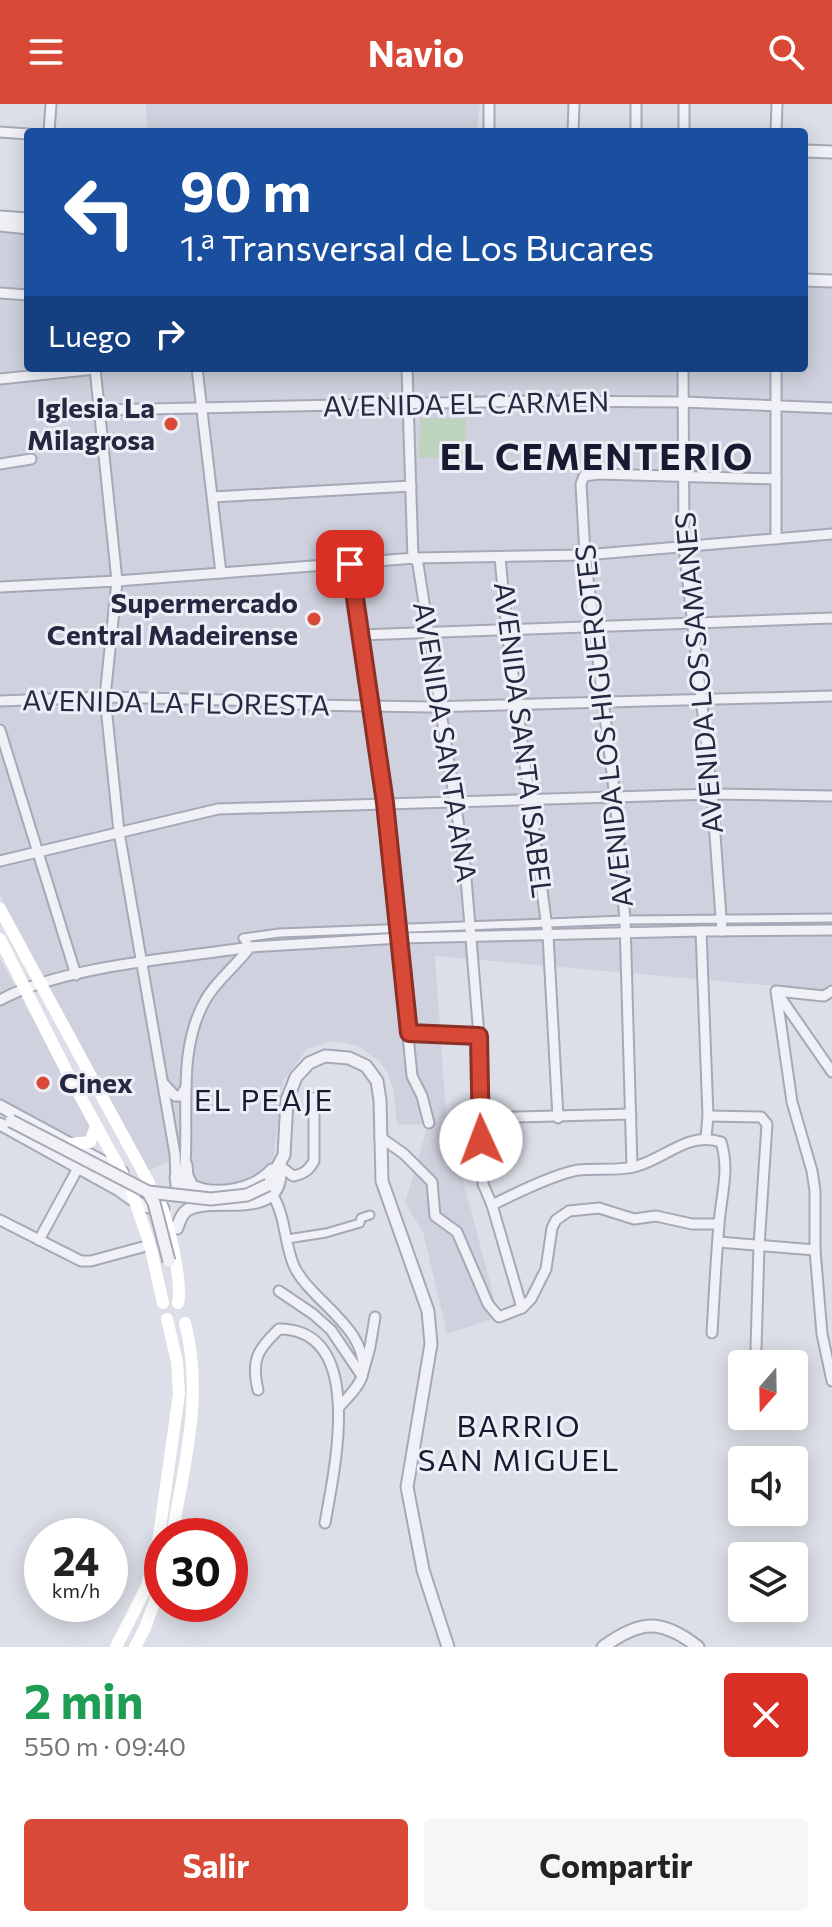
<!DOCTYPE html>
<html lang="es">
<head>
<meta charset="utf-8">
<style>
  body { margin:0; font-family:Commissioner,sans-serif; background:#f6f6f6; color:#222; height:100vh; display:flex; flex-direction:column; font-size:30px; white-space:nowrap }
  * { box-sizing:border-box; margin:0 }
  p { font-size:26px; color:#767676 }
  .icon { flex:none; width:44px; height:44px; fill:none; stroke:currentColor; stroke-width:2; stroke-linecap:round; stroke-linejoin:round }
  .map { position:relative; height:1543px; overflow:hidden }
  .side { display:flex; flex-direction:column; background:#fff; flex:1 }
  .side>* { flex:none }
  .guide { position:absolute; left:24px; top:24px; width:784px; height:244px; border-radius:8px; box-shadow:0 4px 20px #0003; background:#1a4fa0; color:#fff; overflow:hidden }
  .needle { width:52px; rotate:200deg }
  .fabs { position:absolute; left:728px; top:1246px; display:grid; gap:16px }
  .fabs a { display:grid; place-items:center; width:80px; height:80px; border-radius:8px; background:#fff; box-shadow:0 4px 20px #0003; font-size:40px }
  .speed { position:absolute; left:24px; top:1414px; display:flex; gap:16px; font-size:40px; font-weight:700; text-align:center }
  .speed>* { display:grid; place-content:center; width:104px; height:104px; border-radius:50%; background:#fff; box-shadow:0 4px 20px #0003; line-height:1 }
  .speed small { font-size:20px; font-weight:400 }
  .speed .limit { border:12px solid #d22; background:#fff; color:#111 }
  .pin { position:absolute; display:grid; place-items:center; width:68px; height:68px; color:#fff; margin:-34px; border-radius:16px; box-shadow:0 4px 12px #0006 }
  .me { position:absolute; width:88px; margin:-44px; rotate:358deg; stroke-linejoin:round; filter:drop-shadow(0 0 6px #0008) }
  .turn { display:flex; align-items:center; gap:28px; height:168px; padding:0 24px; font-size:36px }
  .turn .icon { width:104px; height:104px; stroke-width:2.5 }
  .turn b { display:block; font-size:56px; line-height:68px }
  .then { display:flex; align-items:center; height:76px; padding:0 24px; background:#0003; gap:16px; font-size:30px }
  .round { display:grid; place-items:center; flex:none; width:84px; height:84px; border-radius:8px; background:#f6f6f6 }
  .summary { display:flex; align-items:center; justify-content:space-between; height:136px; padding:0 24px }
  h1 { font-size:48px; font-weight:700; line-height:60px; color:#1e9e55 }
  .action { display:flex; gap:16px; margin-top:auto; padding:16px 24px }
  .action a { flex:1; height:92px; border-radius:8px; background:#d84937; color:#fff; font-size:32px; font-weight:700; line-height:92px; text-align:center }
  .action a+a { background:#f6f6f6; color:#222 }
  header { display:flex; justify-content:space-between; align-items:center; height:104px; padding:0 24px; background:#d84937; color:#fff; font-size:36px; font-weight:700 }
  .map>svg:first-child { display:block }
  .built { fill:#cfd1de }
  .garden { fill:#bed3be }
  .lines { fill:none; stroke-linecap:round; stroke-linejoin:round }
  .pedestrian-casing { stroke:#a6a8b6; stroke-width:11 }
  .minor-casing { stroke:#a6a8b6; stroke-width:13 }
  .tertiary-casing { stroke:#a6a8b6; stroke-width:15 }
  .pedestrian { stroke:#f0f1f6; stroke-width:7 }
  .minor { stroke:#f0f1f6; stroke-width:9 }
  .tertiary { stroke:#f0f1f6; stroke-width:11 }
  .secondary { stroke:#fff; stroke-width:12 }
  .tertiary-bridge-casing { stroke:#a6a8b6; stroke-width:15; stroke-linecap:butt }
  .tertiary-bridge { stroke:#f0f1f6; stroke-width:11 }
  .route-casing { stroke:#8c2f24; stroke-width:20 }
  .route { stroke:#d84937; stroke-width:14 }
  .poi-dot { fill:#d84937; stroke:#edeef6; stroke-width:3 }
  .labels { text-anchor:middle; stroke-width:6; stroke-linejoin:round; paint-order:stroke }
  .street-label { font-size:28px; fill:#252840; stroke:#edeef6 }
  .poi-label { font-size:28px; font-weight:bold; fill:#252840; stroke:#edeef6; text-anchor:end }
  .neighbourhood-label { font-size:30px; letter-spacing:2px; fill:#181a31; stroke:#edeef6 }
  .district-label { font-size:36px; font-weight:bold; letter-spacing:2px; fill:#181a31; stroke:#edeef6 }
</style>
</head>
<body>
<header><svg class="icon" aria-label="menu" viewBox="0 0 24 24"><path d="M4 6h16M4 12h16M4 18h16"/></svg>Navio<svg class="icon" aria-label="search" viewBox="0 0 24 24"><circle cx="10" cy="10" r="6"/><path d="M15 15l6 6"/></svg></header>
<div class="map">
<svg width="832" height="1543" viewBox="0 0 832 1543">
  <rect width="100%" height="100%" fill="#dddfe8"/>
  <g class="built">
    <path d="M 146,0 L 480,0 L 477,28 L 147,28 Z"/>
    <path d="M 0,126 L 28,128 L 28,264 L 804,264 L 804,182 L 832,183 L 832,887 L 435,852 L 446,1011 L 499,1213 L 447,1230 L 423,1128 L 405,1099 L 428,1020 L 397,1021 L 394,988 L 387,967 L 380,958 L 358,942 L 345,939 L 332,937 L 307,945 L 283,977 L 273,1059 L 266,1070 L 246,1083 L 201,1083 L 193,1075 L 191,1047 L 145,1068 L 0,791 Z"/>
    <path d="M 0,855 L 93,1025 L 93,1032 L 75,1036 L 0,998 Z"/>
  </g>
  <path class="garden" d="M 420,314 L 466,315 L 465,354 L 419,354 Z"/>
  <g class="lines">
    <defs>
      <g id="pedestrian">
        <path d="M 250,843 L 243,834 L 279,829 L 625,816 L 832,814"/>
        <path d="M 287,1135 L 326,1129 L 360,1119 L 361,1114 L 370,1111"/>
      </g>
      <g id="minor">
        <path d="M 489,0 L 489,28"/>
        <path d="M 684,0 L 684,28"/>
        <path d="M 0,28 L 28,30"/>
        <path d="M 49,28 L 51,0"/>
        <path d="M 573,28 L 574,0"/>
        <path d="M 636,28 L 636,0"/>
        <path d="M 776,28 L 777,0"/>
        <path d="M 0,189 L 28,191"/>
        <path d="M 95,264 L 117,477 L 105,593 L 119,728 L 175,1050 L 176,1077"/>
        <path d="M 197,264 L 221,469"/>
        <path d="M 407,264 L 413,455"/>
        <path d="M 683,264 L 684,442 L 712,690 L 722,827"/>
        <path d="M 0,275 L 95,265"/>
        <path d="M 101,306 L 532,297 L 682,298 L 832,304"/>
        <path d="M 0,360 L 31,355"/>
        <path d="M 213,393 L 411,382"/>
        <path d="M 776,435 L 776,264"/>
        <path d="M 417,454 L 465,762 L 479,932 L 483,1080 L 492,1101 L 522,1204"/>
        <path d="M 500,454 L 507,526 L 548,831 L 558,1014"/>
        <path d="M 350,460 L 385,699 L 412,972 L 422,992 L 429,1019"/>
        <path d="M 0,483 L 117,477 L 415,454 L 585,451 L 832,430"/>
        <path d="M 360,531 L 832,514"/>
        <path d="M 0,597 L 105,593 L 270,597 L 307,601 L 430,603 L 832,592"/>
        <path d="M 0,626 L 76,871"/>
        <path d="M 0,757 L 218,705 L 712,690 L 832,692"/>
        <path d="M 701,827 L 708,1012 L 706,1033"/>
        <path d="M 832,887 L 824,892 L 776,887 L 792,998 L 812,1067 L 815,1087 L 815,1146 L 822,1230 L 832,1277"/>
        <path d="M 778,890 L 832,968"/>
        <path d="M 0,896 C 65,861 175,855 250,843"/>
        <path d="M 409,929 L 479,932"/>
        <path d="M 164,980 L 175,992 L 181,992 L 186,983"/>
        <path d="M 708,1012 L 761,1013 L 767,1020 L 759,1142 L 756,1244"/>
        <path d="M 481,1014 L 631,1010"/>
        <path d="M 380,1033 L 404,1050 L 432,1078 L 435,1112 L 457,1128 L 488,1200 L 499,1213 L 522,1204 L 531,1195 L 546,1165 L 552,1124 L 556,1116 L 569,1107 L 599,1104 L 634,1115 L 656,1112 L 692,1120 L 719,1120"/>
        <path d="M 279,1061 L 293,1072 C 304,1070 309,1066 314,1057 L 314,994"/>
        <path d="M 632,1063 L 625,816 L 615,693 L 585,451 L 581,380 L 584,372 L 599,370 L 776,375"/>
        <path d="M 182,1086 C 193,1025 173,951 206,895 C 217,876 237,861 250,843 L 400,834 L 701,827 L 832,826"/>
        <path d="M 272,1090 C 286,1112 284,1139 294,1162 C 310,1197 372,1226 362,1272 C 359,1283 347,1294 340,1302"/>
        <path d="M 492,1101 C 514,1090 554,1070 578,1066 C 597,1064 616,1067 634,1063 C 666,1055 687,1027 721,1038 C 730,1066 721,1092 719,1120 C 716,1156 714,1193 712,1229"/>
        <path d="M 0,1116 L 81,1157 L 91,1157 L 150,1141"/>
        <path d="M 39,1136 L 78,1064"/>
        <path d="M 718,1138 L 815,1146"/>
        <path d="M 279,1187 L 313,1210 L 331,1226 L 362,1272 L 370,1243 L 375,1213"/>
        <path d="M 258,1286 C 251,1256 257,1246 279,1225 C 367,1225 334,1367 325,1419"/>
      </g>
      <g id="tertiary">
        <path d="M 804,47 L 832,48"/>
        <path d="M 0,113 L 28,115"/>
        <path d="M 0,121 L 28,124"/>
        <path d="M 804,176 L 832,177"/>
        <path d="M 0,1002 L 122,1068"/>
        <path d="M 0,1020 L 119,1086 C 134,1097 143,1105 163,1104"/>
        <path d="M 186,1061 L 187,1072 L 192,1082 C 217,1093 254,1086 272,1066"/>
        <path d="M 176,1073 L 178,1088"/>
        <path d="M 268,1081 L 284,1051 L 287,996 L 296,973 L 309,959 L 325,952 L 349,954 L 366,962 L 377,977 L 380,996 L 382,1077 L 428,1207 L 431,1240 L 407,1383 L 423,1466 L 448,1543"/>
        <path d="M 177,1124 C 179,1118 181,1111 186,1107 C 208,1089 282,1120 280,1066"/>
        <path d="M 603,1543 C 640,1516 661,1514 698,1543"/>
      </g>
    </defs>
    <use href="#pedestrian" class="pedestrian-casing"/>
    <use href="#minor" class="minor-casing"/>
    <use href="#tertiary" class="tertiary-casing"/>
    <use href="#pedestrian" class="pedestrian"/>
    <use href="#minor" class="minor"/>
    <use href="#tertiary" class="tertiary"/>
    <g class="secondary">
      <path d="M 0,805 L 149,1079"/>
      <path d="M 0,835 L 67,968 L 127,1078"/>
      <path d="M 71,1040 L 90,1038 L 96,1022"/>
      <path d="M 132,1089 L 150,1141 L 163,1199"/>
      <path d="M 157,1092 C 167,1112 183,1177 178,1199"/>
      <path d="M 172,1432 C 184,1361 204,1291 185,1219"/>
      <path d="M 116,1543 L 147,1482 L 158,1438 L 179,1290 L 177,1258 L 167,1215"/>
      <path d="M 135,1543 L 145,1524 L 162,1478"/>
    </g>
    <defs>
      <g id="tertiary-bridge">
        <path d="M 11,1017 L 148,1088 L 211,1095 L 247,1091 L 268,1081"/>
        <path d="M 148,1088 L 154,1099 L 169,1157"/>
      </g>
    </defs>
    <use href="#tertiary-bridge" class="tertiary-bridge-casing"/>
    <use href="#tertiary-bridge" class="tertiary-bridge"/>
  </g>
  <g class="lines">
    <defs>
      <path id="route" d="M 350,460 L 385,699 L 409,929 L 479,932 L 481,1036"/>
    </defs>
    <use href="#route" class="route-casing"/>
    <use href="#route" class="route"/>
  </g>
  <g class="poi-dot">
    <circle cx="171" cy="320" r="8"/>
    <circle cx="314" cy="515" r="8"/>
    <circle cx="43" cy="979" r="8"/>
  </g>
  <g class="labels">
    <g class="street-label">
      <text transform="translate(466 300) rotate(-1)" y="10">AVENIDA EL CARMEN</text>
      <text transform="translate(699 569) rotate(-95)" y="10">AVENIDA LOS SAMANES</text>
      <text transform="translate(176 599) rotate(1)" y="10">AVENIDA LA FLORESTA</text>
      <text transform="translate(604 622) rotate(-96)" y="10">AVENIDA LOS HIGUEROTES</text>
      <text transform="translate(523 636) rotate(83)" y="10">AVENIDA SANTA ISABEL</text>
      <text transform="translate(445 638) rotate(81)" y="10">AVENIDA SANTA ANA</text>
    </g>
    <g class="poi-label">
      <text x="155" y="314">Iglesia La<tspan x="155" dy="32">Milagrosa</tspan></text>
      <text x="298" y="509">Supermercado<tspan x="298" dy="32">Central Madeirense</tspan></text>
      <text x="59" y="989" text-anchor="start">Cinex</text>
    </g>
    <g class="neighbourhood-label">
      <text x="264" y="1007">EL PEAJE</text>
      <text x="519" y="1333">BARRIO<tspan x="519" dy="34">SAN MIGUEL</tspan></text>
    </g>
    <g class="district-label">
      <text x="597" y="366">EL CEMENTERIO</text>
    </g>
  </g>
</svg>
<div class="fabs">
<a><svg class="needle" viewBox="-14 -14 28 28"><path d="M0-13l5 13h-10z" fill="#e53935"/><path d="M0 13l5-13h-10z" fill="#767676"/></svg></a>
<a><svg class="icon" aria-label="sound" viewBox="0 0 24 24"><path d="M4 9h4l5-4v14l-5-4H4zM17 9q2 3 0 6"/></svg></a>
<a><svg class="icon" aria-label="layers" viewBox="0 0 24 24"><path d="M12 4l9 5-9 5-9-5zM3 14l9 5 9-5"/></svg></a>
</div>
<div class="speed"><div>24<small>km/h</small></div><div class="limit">30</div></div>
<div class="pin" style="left:350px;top:460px;background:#d93025"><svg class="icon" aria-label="arrive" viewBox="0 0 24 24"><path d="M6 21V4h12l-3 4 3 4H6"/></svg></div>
<svg class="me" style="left:481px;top:1036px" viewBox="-20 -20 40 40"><circle r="19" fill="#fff"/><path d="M0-13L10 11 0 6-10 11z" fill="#d84937"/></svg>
<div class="guide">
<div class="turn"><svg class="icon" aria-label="left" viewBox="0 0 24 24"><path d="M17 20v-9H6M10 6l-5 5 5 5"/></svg><div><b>90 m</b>1.ª Transversal de Los Bucares</div></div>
<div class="then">Luego<svg class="icon" aria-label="right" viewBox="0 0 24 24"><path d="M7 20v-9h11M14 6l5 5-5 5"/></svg></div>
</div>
</div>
<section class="side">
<div class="summary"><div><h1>2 min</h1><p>550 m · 09:40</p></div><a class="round" style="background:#d93025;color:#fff"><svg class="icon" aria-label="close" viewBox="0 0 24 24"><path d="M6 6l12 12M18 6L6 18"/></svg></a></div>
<div class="action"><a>Salir</a><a>Compartir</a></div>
</section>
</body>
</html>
